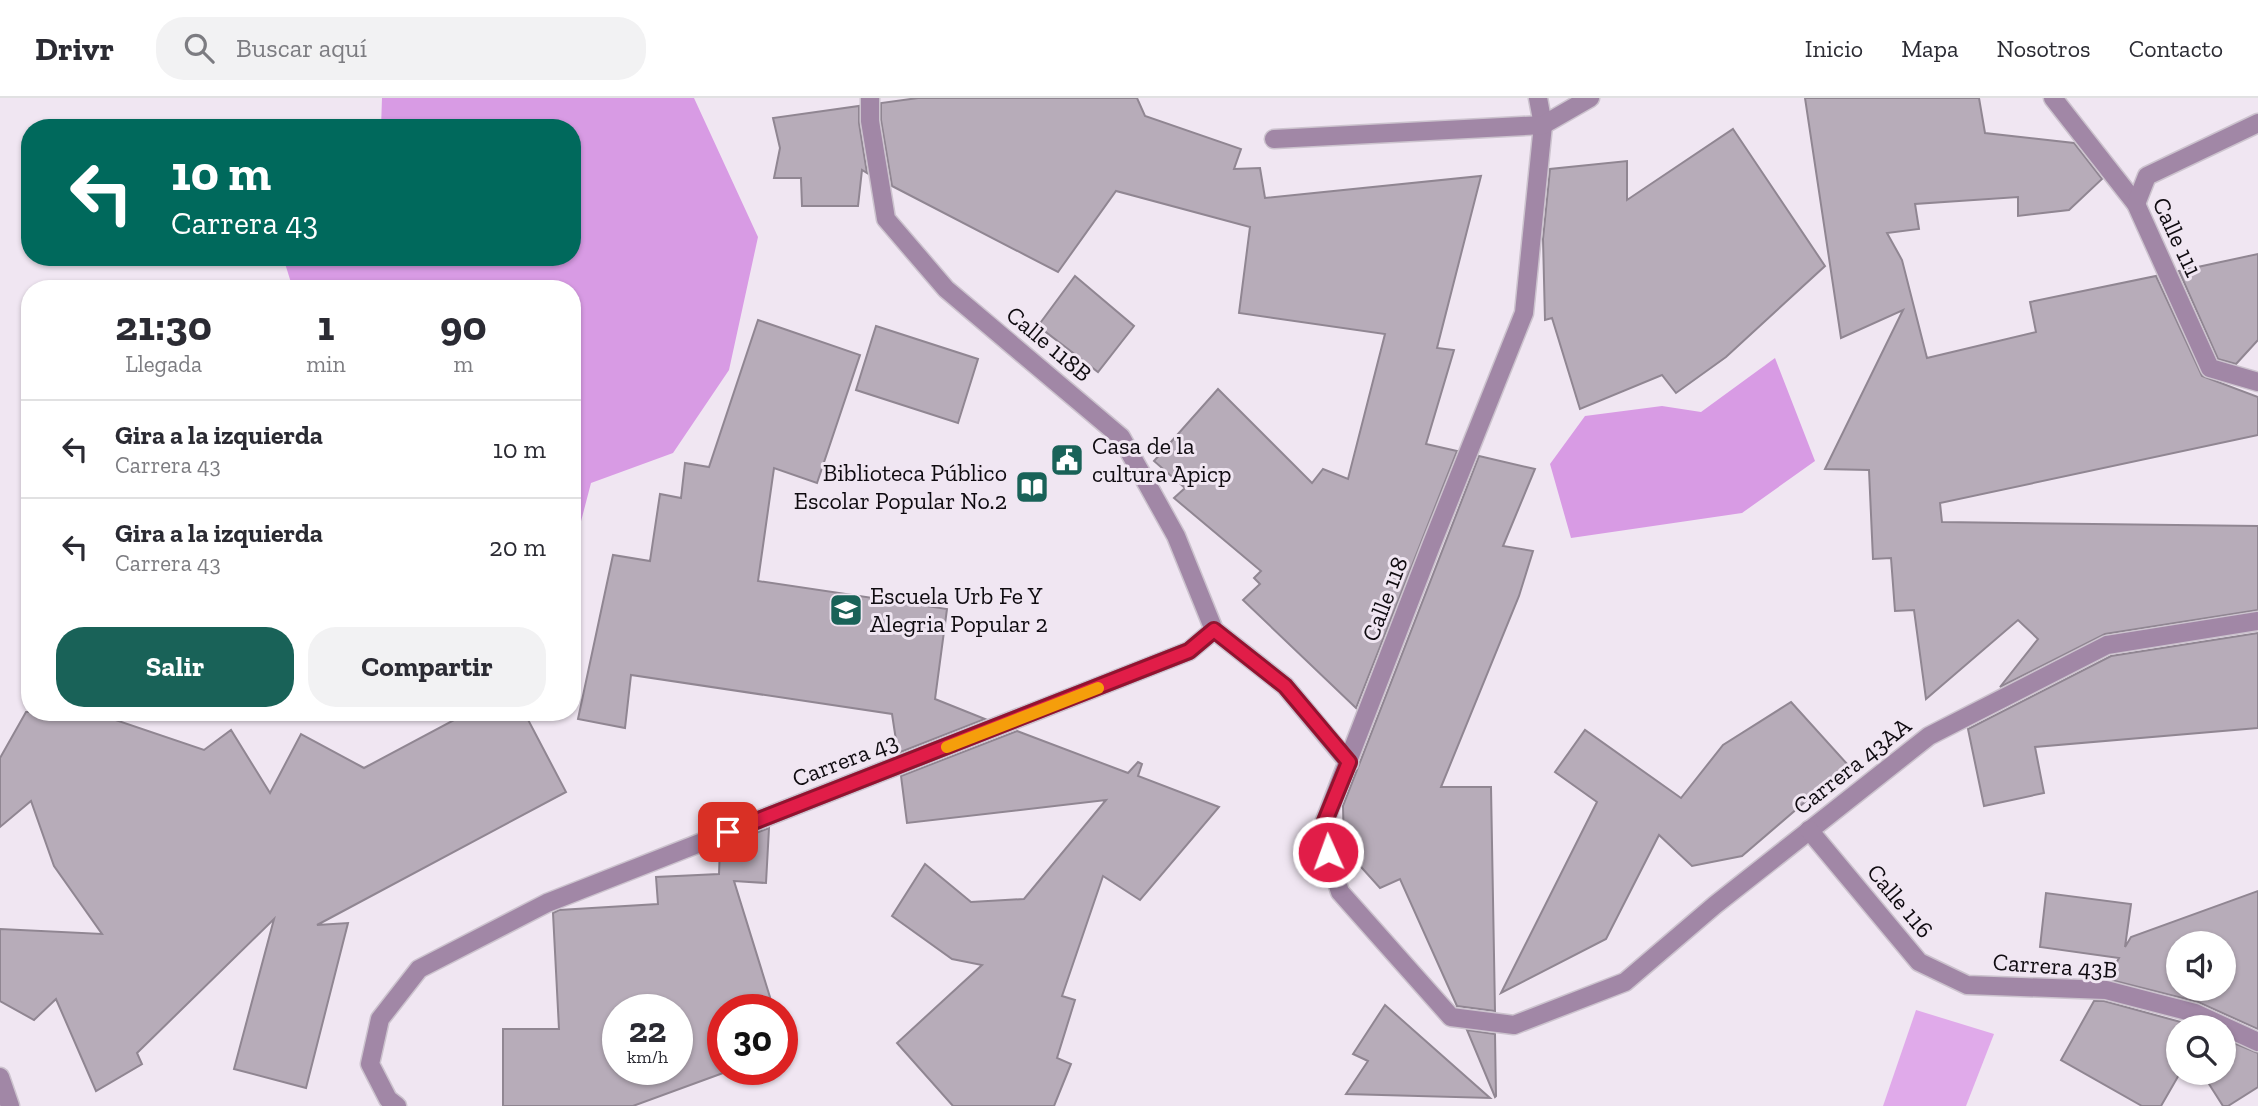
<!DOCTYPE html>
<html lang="es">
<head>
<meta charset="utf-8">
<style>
  body { margin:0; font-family:"Zilla Slab",serif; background:#f2f2f3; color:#2b2b33; height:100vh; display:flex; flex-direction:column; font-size:26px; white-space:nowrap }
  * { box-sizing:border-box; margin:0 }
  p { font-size:23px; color:#7c7c81 }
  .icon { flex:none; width:38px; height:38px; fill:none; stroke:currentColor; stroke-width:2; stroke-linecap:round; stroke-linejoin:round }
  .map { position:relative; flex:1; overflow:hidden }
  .sheet { position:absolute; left:21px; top:182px; width:560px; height:441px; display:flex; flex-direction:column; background:#fff; border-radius:28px; box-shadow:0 2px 5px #0004 }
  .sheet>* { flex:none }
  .top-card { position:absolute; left:21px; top:21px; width:560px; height:147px; border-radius:28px; box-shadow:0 2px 5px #0004; background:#00695c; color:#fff; overflow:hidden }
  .fabs { position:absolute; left:2166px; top:833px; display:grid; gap:14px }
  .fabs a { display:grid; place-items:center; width:70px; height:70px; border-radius:50%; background:#fff; box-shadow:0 2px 5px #0004; font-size:35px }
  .speed { position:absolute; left:602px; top:896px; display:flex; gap:14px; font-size:35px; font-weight:700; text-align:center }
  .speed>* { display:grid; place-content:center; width:91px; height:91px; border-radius:50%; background:#fff; box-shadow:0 2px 5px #0004; line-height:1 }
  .speed small { font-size:18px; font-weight:400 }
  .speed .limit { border:10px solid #d22; background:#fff; color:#111 }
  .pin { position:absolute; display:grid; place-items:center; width:60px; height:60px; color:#fff; margin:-30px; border-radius:14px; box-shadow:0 4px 10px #0006 }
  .me { position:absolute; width:77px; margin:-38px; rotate:358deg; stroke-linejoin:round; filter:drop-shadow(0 0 5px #0008) }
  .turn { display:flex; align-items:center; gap:24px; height:147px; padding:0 35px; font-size:32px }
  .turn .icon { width:91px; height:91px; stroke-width:2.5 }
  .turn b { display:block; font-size:49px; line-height:60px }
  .eta { display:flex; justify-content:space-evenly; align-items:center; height:119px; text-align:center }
  .eta b { font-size:42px; font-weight:800; line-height:49px }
  .button { display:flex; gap:14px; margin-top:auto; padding:14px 35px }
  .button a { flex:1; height:80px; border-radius:28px; background:#196258; color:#fff; font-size:28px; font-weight:800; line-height:80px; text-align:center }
  .button a+a { background:#f2f2f3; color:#2b2b33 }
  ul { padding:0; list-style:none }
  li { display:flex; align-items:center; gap:21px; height:98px; padding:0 35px; border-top:2px solid #e1e1e2 }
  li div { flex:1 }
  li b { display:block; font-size:26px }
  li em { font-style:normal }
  header { display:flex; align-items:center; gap:42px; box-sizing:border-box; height:98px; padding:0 35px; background:#fff; border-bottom:2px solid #e1e1e2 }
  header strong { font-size:33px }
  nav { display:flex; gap:38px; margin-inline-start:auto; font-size:24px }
  .search { width:490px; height:63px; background:#f2f2f3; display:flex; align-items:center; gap:18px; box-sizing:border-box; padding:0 24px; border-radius:28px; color:#7c7c81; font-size:26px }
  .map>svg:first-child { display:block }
  .green { fill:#e0aaea }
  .forest { fill:#d89be4 }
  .building { fill:#b7acb9; stroke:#908692; stroke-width:2; fill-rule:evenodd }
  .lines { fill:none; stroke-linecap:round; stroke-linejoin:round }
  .minor-casing { stroke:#ccc3ce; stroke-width:21 }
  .minor { stroke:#a187a6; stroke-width:18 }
  .route-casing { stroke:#92132f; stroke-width:18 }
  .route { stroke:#e11d48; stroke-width:12 }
  .slow { stroke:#f59e0b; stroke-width:12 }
  .labels { text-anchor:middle; stroke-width:6; stroke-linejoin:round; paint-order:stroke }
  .street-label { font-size:24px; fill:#0f0b10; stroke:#f0e6f2 }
  .poi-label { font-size:24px; fill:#0f0b10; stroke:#f0e6f2; text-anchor:start }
</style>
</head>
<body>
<header>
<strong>Drivr</strong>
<div class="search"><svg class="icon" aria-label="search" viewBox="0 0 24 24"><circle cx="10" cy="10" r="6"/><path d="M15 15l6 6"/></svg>Buscar aquí</div>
<nav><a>Inicio</a><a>Mapa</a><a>Nosotros</a><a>Contacto</a></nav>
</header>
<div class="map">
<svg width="2258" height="1008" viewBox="0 0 2258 1008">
  <rect width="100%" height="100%" fill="#f0e6f2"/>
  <path class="green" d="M 1916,912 L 1994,936 L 1966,1008 L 1883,1008 Z"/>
  <g class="forest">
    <path d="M 382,0 L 694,0 L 758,139 L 729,272 L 673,355 L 591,385 L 572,458 L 572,191 L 293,191 L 283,159 L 572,159 L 572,30 L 381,30 Z"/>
    <path d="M 1775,260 L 1815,363 L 1742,415 L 1571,440 L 1550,366 L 1585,318 L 1662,308 L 1701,314 Z"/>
  </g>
  <g class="building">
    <path d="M 918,0 L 1137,0 L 1145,18 L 1241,51 L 1234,71 L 1260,70 L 1265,100 L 1481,78 L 1437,250 L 1454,252 L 1426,346 L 1457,353 L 1356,610 L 1243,502 L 1260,486 L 1254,480 L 1261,473 L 1174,400 L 1185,390 L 1154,363 L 1218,291 L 1312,385 L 1323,371 L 1348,381 L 1385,236 L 1239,215 L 1250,129 L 1116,93 L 1058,174 L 892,88 L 881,22 L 881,5 Z"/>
    <path d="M 1805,0 L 1979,0 L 1985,35 L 2074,45 L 2102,81 L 2069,112 L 2018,118 L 2018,99 L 1915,106 L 1919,131 L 1887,135 L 1902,162 L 1927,260 L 2036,234 L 2030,204 L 2156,178 L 2202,278 L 2258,299 L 2258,337 L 1940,405 L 1942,424 L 2258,428 L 2258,512 L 2105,536 L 2000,589 L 2038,541 L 2018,522 L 1926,601 L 1914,512 L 1895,513 L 1891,460 L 1873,461 L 1869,372 L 1825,371 L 1903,212 L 1841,240 Z"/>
    <path d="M 859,8 L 859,25 L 867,75 L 862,72 L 858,108 L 802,108 L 801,80 L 774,80 L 780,50 L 773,20 Z"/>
    <path d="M 1733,31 L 1825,168 L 1726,259 L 1676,295 L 1662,277 L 1580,311 L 1552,220 L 1545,222 L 1543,141 L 1550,71 L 1627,63 L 1627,102 Z"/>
    <path d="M 2258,156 L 2258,242 L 2236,266 L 2218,261 L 2179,173 Z"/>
    <path d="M 1075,178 L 1134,228 L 1098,274 L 1038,228 Z"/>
    <path d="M 758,222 L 860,257 L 817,385 L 774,370 L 758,483 L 947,511 L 935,601 L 985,621 L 898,655 L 892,616 L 631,577 L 625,630 L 578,621 L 613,457 L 650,463 L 660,396 L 681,400 L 685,365 L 709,369 Z"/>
    <path d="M 876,228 L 978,261 L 958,325 L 856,292 Z"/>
    <path d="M 1479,358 L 1535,371 L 1503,448 L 1533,453 L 1519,498 L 1441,689 L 1491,689 L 1495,913 L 1457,908 L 1400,781 L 1380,790 L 1344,750 L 1343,708 Z"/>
    <path d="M 2258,535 L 2258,630 L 2035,649 L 2044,695 L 1984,708 L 1968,631 L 2111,558 Z"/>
    <path d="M 1791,604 L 1848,667 L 1742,758 L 1692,768 L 1659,737 L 1606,841 L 1501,895 L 1597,704 L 1555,674 L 1585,632 L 1681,700 L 1723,647 Z"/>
    <path d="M 26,614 L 92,614 L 204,652 L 231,632 L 270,695 L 301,636 L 364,670 L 469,614 L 524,614 L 566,694 L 317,827 L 348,825 L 306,990 L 234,971 L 274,821 L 137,955 L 142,966 L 96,993 L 56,901 L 34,922 L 0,903 L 0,831 L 102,836 L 54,768 L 31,703 L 0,729 L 0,660 Z"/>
    <path d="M 1017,633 L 1128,675 L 1138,664 L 1142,666 L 1138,678 L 1219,709 L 1140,802 L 1103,778 L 1062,898 L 1075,902 L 1057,960 L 1071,966 L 1054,1008 L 953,1008 L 897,945 L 982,867 L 952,861 L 892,818 L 925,766 L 971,804 L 1024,801 L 1106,702 L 907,725 L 901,678 Z"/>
    <path d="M 769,730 L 766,785 L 734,783 L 774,912 L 723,912 L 723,971 L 734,971 L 633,1008 L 503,1008 L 503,931 L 559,931 L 553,815 L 559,812 L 658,806 L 656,779 L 719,776 L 720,749 ZM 618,912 L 677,912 L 677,971 L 618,971 Z"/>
    <path d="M 2258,793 L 2258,931 L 2198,904 L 2107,881 L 2119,860 L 2040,849 L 2046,795 L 2131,806 L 2125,849 L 2131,839 ZM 2179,845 L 2224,845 L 2224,891 L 2179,891 Z"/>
    <path d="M 2094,903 L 2104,903 L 2199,929 L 2179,929 L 2180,975 L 2161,1008 L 2142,1008 L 2061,962 Z"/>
    <path d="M 1385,907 L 1490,1000 L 1346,996 L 1368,963 L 1353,956 Z"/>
    <path d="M 1467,932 L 1495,936 L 1496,998 L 1495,999 Z"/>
    <path d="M 2224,941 L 2258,955 L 2258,989 L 2228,1008 L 2223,1008 L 2202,975 L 2224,975 Z"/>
  </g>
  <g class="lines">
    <defs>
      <g id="minor">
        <path d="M 870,0 L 870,23 L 886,121 L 946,191 L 1121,339 L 1176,438 L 1214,532 L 1285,588 L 1349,665"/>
        <path d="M 1538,0 L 1543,27 L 1524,215 L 1431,448 L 1321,733 L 1340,794 L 1451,919 L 1514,927 L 1625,884 L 1715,807 L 1929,638 L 2107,547 L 2258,523"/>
        <path d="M 2053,0 L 2136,106 L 2210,270 L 2258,284"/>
        <path d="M 1274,41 L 1543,27 L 1590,0"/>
        <path d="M 2136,106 L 2147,78 L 2258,25"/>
        <path d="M 1809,732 L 1919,864 L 1967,887 L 2106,892 L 2195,915 L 2258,944"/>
        <path d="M 0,979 L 10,1008"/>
        <path d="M 397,1008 L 388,1001 L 370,966 L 380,921 L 419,871 L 547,805 L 1189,553 L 1214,532"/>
      </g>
    </defs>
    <use href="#minor" class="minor-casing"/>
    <use href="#minor" class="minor"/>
  </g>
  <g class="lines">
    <defs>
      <path id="route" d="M 728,734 L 1189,553 L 1214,532 L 1285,588 L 1349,664 L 1321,733 L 1328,754"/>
    </defs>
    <use href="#route" class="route-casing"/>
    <use href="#route" class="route"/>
    <path class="slow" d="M 947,649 L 1098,590"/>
  </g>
  <defs>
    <symbol id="civic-square" viewBox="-11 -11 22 22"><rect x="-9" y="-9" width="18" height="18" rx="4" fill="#196258" stroke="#f0e6f2"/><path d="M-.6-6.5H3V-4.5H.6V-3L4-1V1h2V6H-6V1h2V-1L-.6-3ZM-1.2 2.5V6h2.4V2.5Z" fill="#fff"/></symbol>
    <symbol id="library-square" viewBox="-11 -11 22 22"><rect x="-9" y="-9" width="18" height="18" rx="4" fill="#196258" stroke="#f0e6f2"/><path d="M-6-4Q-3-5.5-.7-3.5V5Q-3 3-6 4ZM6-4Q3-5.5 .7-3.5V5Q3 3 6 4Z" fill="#fff"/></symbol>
    <symbol id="school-square" viewBox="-11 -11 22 22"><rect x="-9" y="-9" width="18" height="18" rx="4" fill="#196258" stroke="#f0e6f2"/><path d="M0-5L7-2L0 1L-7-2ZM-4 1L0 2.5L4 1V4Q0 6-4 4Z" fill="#fff"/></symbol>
  </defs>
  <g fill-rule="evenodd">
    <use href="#civic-square" x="1048" y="343" width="38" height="38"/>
    <use href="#library-square" x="1013" y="370" width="38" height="38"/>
    <use href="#school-square" x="827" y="493" width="38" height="38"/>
  </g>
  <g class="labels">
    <g class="street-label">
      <text transform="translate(2177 139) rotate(65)" y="8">Calle 111</text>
      <text transform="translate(1049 246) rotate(40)" y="8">Calle 118B</text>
      <text transform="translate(1385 501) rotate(-69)" y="8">Calle 118</text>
      <text transform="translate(845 662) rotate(-21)" y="8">Carrera 43</text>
      <text transform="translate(1852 668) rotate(-38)" y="8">Carrera 43AA</text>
      <text transform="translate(1900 803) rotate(50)" y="8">Calle 116</text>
      <text transform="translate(2055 868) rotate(4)" y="8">Carrera 43B</text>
    </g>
    <g class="poi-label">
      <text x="1092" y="356">Casa de la<tspan x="1092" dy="28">cultura Apicp</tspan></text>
      <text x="1007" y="383" text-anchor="end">Biblioteca Público<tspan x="1007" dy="28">Escolar Popular No.2</tspan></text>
      <text x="870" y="506">Escuela Urb Fe Y<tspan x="870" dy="28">Alegria Popular 2</tspan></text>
    </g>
  </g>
</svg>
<div class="fabs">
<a><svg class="icon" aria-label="sound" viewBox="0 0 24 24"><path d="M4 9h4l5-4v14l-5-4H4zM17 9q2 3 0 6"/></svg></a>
<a><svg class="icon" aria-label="search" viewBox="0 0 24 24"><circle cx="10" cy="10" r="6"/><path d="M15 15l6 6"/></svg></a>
</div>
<div class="speed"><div>22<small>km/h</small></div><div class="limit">30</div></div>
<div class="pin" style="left:728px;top:734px;background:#d93025"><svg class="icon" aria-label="arrive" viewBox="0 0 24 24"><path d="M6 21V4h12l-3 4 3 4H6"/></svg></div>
<svg class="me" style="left:1328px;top:754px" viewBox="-20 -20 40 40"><circle r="17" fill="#e11d48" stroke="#fff" stroke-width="3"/><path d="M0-11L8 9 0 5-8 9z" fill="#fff"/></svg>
<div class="top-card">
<div class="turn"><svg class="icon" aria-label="left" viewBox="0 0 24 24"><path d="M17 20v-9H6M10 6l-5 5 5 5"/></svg><div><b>10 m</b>Carrera 43</div></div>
</div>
<section class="sheet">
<div class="eta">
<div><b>21:30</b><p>Llegada</p></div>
<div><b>1</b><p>min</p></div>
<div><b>90</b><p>m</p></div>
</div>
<ul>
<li><svg class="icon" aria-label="left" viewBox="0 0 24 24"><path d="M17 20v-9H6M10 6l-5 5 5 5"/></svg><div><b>Gira a la izquierda</b><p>Carrera 43</p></div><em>10 m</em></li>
<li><svg class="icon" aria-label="left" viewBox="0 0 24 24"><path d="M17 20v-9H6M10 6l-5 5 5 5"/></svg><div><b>Gira a la izquierda</b><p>Carrera 43</p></div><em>20 m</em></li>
</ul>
<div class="button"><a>Salir</a><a>Compartir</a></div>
</section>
</div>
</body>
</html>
